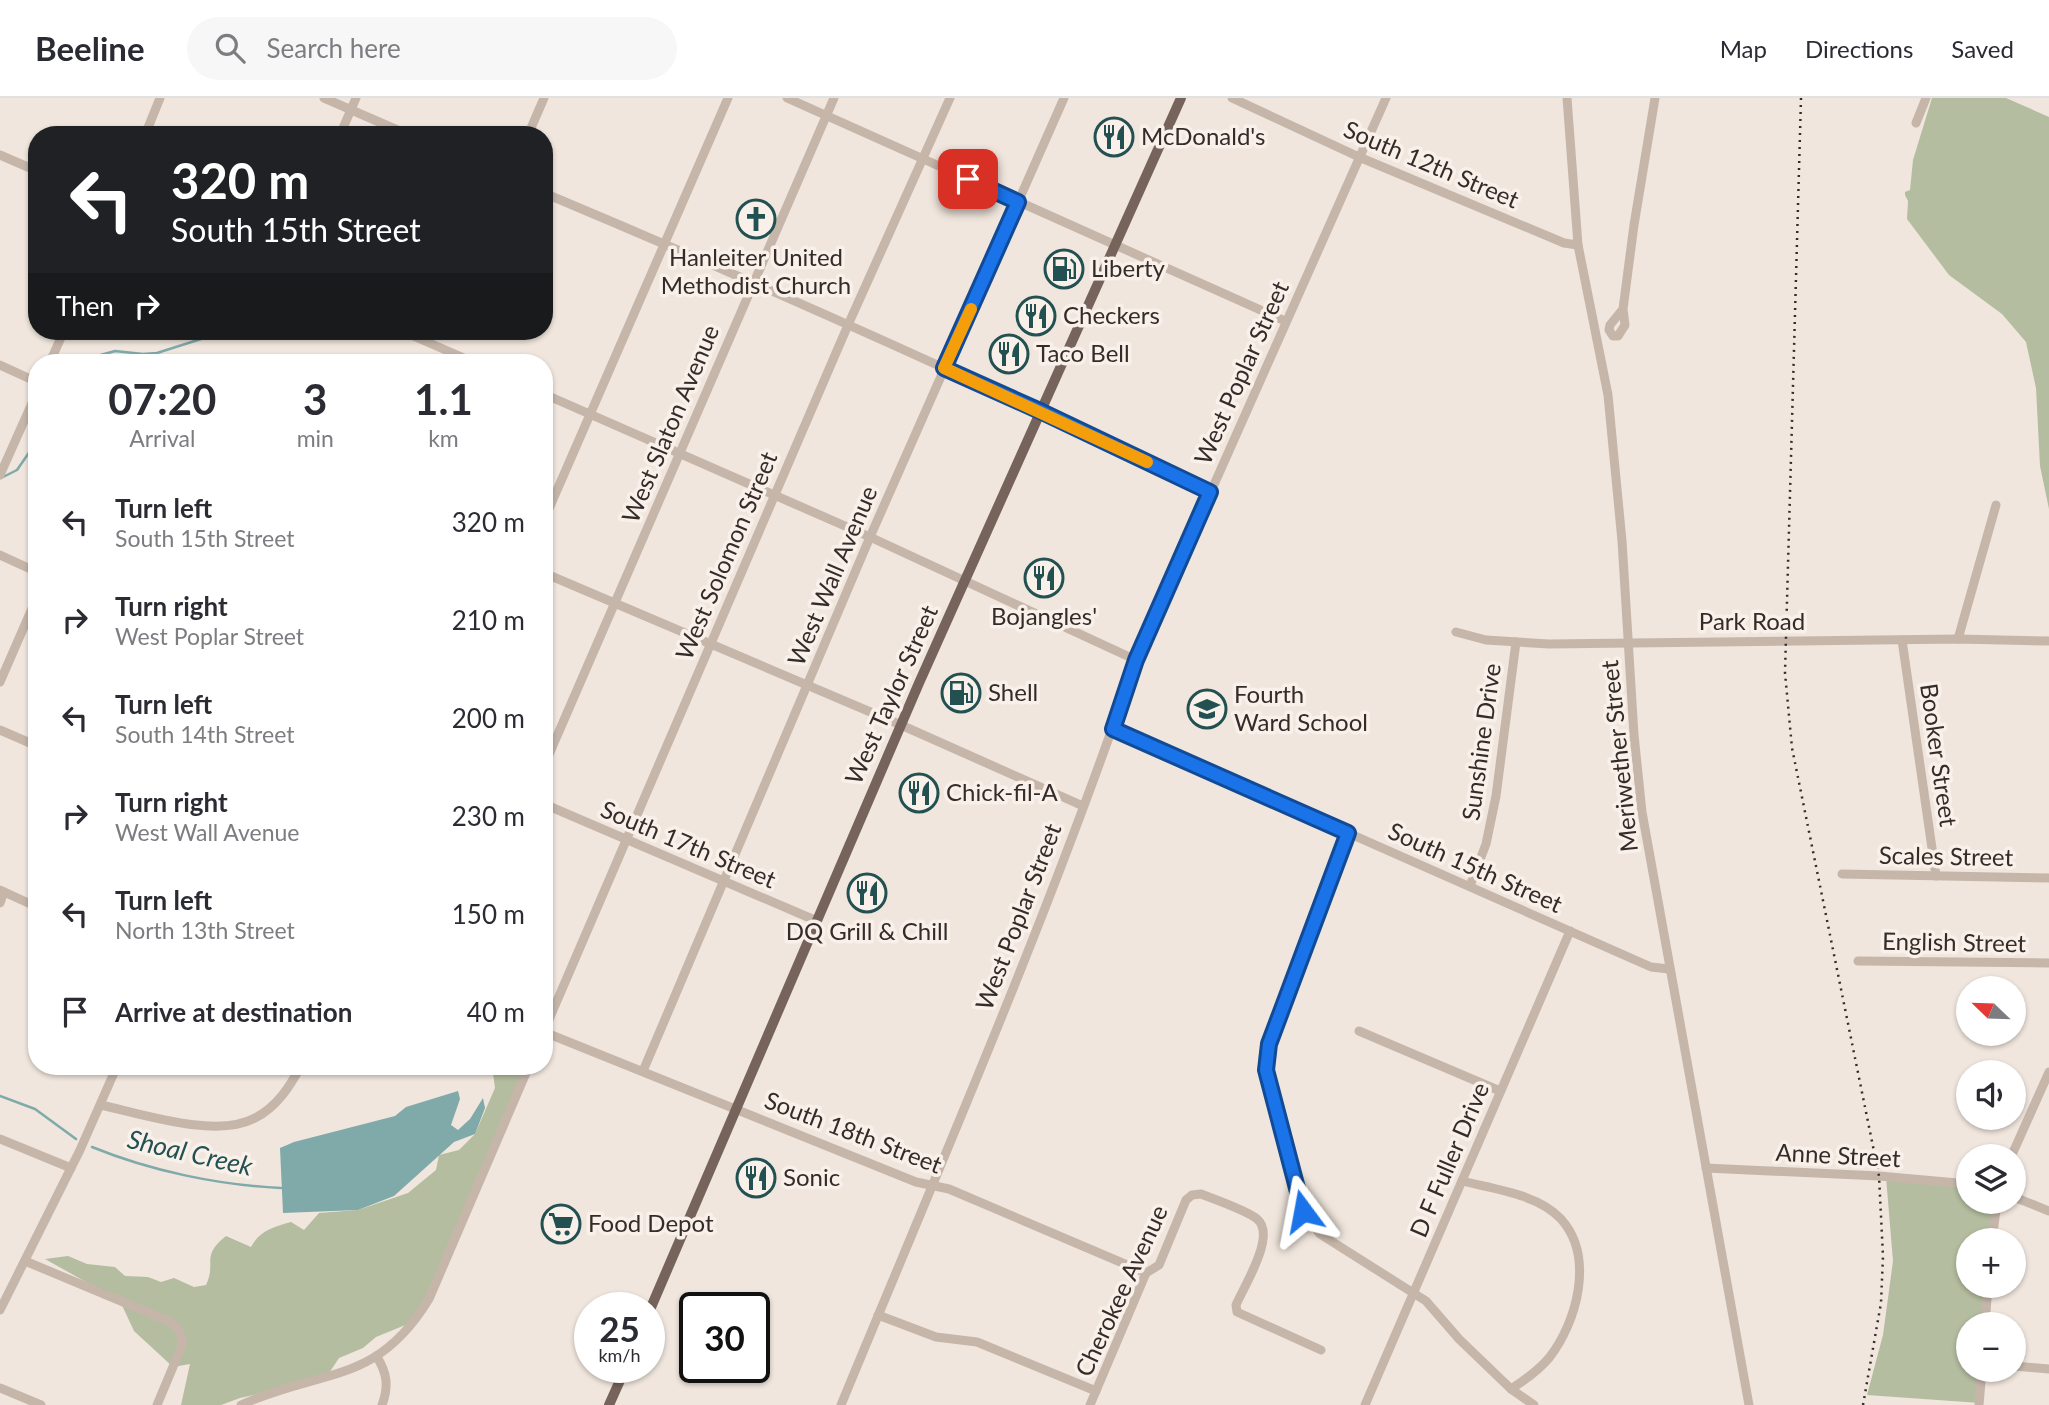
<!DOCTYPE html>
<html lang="en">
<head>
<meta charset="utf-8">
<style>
  body { margin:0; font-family:Lato,sans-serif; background:#f7f7f7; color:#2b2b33; height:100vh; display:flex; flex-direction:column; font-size:26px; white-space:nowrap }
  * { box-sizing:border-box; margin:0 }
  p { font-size:23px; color:#7c7c81 }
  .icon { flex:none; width:38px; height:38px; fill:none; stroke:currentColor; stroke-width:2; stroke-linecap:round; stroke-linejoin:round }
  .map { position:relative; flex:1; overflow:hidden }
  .drawer { position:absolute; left:28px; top:256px; width:525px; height:721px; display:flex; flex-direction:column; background:#fff; border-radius:28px; box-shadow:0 2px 5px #0004 }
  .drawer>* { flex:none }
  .top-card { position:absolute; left:28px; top:28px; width:525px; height:214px; border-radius:28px; box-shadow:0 2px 5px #0004; background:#202124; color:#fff; overflow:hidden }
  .needle { width:46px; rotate:293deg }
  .tools { position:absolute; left:1956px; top:878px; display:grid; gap:14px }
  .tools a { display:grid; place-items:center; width:70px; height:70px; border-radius:50%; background:#fff; box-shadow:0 2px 5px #0004; font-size:35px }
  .speed { position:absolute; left:574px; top:1194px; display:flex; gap:14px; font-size:35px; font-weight:700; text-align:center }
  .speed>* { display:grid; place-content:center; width:91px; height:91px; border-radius:50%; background:#fff; box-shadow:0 2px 5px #0004; line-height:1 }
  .speed small { font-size:18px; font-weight:400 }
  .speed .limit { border:4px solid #111; border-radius:10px; background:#fff; color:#111 }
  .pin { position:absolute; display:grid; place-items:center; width:60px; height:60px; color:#fff; margin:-30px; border-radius:14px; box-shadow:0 4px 10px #0006 }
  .me { position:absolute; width:77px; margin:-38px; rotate:347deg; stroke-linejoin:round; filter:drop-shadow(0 0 5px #0008) }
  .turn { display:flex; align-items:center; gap:24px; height:147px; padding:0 28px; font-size:32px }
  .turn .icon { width:91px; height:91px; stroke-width:2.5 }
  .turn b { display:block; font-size:49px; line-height:60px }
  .then { display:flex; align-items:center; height:66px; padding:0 28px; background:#0003; gap:14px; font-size:26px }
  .eta { display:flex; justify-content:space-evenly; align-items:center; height:119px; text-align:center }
  .eta b { font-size:42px; font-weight:700; line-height:49px }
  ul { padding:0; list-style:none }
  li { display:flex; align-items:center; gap:21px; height:98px; padding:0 28px }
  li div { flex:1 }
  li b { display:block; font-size:26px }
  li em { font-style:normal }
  header { display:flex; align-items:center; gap:42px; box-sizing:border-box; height:98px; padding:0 35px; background:#fff; border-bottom:2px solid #e1e1e2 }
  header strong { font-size:33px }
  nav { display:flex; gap:38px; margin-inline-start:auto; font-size:24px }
  .search { width:490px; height:63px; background:#f7f7f7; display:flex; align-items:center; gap:18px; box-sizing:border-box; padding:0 24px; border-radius:38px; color:#7c7c81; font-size:26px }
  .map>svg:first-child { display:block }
  .green { fill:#b4bd9f }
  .water { fill:#7faaa9 }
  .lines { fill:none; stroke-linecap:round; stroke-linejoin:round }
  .stream { stroke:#7faaa9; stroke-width:2.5 }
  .minor { stroke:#c6b6aa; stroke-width:9 }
  .major { stroke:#75635c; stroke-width:10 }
  .rail { stroke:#352c29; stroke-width:2.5; stroke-dasharray:2 5; stroke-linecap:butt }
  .route-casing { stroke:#114b97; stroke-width:18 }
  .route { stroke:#1a73e8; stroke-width:12 }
  .slow { stroke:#f59e0b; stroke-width:12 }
  .labels { text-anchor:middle; stroke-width:7; stroke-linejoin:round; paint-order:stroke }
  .poi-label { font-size:24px; fill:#352c29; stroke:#f8f0e9; text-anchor:start }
  .street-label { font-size:24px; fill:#352c29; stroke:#f8f0e9 }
  .water-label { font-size:26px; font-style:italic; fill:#235152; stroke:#f8f0e9 }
</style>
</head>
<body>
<header>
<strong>Beeline</strong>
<div class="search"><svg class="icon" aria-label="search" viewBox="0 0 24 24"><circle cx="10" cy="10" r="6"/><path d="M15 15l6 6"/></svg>Search here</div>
<nav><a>Map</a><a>Directions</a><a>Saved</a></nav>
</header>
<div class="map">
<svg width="2049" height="1307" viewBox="0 0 2049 1307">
  <rect width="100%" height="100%" fill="#f0e6dd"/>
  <g class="green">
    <path d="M 1932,0 L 2006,0 L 2049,19 L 2049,411 L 2040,368 L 2036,290 L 2026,244 L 2002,216 L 1949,177 L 1907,121 L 1908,103 L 1905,97 L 1905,94 L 1910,92 L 1913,62 Z"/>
    <path d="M 492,968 L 529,968 L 415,1223 L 376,1239 L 363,1250 L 339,1260 L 325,1281 L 240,1300 L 221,1307 L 181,1307 L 190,1266 L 173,1269 L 134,1233 L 120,1203 L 45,1161 L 68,1158 L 87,1166 L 115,1169 L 125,1178 L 148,1179 L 161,1184 L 174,1180 L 194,1189 L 206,1187 C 217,1164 200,1159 226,1138 L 251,1149 C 260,1132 274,1129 291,1124 L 304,1132 L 319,1115 L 358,1112 L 408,1095 L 436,1072 L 439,1057 L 459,1052 L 475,1036 L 495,990 Z"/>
    <path d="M 1886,1079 L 1969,1088 L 1969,1104 L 1994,1104 L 1991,1143 L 1969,1143 L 1969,1188 L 1988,1188 L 1985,1227 L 1969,1227 L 1969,1272 L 1982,1272 L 1980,1305 L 1867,1297 L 1883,1237 L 1893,1163 Z"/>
  </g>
  <path class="water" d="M 458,993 L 460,1001 L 451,1027 L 458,1032 L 470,1021 L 483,1000 L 485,1010 L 475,1036 L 454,1044 L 394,1098 L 358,1112 L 283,1115 L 280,1050 L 294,1044 L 395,1018 L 406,1009 Z"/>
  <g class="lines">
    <g class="stream">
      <path d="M 92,264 L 97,258 L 115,253 L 143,256 L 157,255 L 226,233"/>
      <path d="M 1,380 L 17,372 L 37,343"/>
      <path d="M 0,998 L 35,1011 L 76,1041"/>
      <path d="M 92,1049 C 151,1073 218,1087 281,1090"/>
    </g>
    <g class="minor">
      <path d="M 324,0 L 409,37"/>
      <path d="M 787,0 L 1285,223"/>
      <path d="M 1232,0 L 1359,59 L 1564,145 L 1578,147"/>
      <path d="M 1567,0 L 1578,147 L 1608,297 L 1622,443 L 1634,637 L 1642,714 L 1749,1307"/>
      <path d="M 1916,25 L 1926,0"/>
      <path d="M 145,37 L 160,0"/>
      <path d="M 340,37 L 356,0"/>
      <path d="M 528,37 L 544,0"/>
      <path d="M 0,57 L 37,73"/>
      <path d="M 544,95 C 768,189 990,289 1210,394"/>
      <path d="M 1623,211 L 1610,227 L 1609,232 L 1613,238 L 1618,238 L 1625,227 L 1623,211 L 1634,127 L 1655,0"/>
      <path d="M 402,233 L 473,264"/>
      <path d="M 50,264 L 64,233"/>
      <path d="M 0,267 L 37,284"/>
      <path d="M 544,296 L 870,439 L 1136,562"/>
      <path d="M 0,377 L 37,294"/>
      <path d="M 544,422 L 728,0"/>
      <path d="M 0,457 L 37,474"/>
      <path d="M 544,475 L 901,627 L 1083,708"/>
      <path d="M 1456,534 L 1486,542 L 1549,546 L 1958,541 L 2049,543"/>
      <path d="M 1958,541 L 1996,407"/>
      <path d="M 1902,542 L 1936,778"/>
      <path d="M 0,584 L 37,499"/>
      <path d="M 1113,631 L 1651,869 L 1669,871"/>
      <path d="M 0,632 L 37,648"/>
      <path d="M 544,668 L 834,0"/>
      <path d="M 544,706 L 817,823"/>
      <path d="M 1347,735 L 1269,946 L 1266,972 L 1303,1113 L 1320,1136 L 1426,1203 L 1459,1241 L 1511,1291 L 1534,1307"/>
      <path d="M 1842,776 L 2049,780"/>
      <path d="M 1470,788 L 1486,746 L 1496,698 L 1516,544"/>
      <path d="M 0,792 L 37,809"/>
      <path d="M 0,805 L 4,794"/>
      <path d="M 1858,863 L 2049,865"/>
      <path d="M 544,933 L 848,227 L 950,0"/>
      <path d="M 1359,933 L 1500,993"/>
      <path d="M 544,934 L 916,1084 L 949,1091 L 1146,1175"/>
      <path d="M 643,973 L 870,439 L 1064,0"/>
      <path d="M 101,1007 C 142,1016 217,1041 255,1020 C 277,1009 290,988 301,968"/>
      <path d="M 0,1041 L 71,1070"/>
      <path d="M 2011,1059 L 2049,974"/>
      <path d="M 1706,1070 L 1879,1078 L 1969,1086"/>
      <path d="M 1462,1083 C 1494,1091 1538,1096 1561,1121 C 1595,1159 1577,1224 1549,1260 C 1538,1273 1525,1282 1511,1291"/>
      <path d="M 2014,1099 L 2049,1113"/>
      <path d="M 1992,1143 L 1997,1104"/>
      <path d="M 25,1163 L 171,1224 L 179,1233 L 183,1245 L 157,1307"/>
      <path d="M 0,1212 L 80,1052 L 117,968"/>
      <path d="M 878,1217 L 936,1239 L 977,1244 L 1096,1293"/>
      <path d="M 1985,1227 L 1988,1188"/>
      <path d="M 377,1259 C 387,1275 389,1288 382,1307"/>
      <path d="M 2014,1268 L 2049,1271"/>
      <path d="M 0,1290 L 41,1307"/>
      <path d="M 241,1307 C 322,1270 376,1288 429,1201 L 529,968"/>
      <path d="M 841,1307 C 943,1060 1050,815 1136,562 L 1386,0"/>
      <path d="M 1090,1307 L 1146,1175 L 1159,1167 L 1186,1102 L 1192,1097 L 1201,1096 C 1214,1101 1248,1113 1257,1121 C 1277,1137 1244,1188 1236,1207 L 1237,1214 L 1321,1252"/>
      <path d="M 1365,1307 L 1570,833"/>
      <path d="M 1979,1307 L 1982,1272"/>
    </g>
    <g class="major">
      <path d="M 649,1214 L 919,585 L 1181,0"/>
      <path d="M 609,1307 L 626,1269"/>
    </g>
    <path class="rail" d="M 1801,0 L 1785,575 L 1792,650 L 1879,1078 L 1883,1158 L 1881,1205 L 1863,1307"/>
  </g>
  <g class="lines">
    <defs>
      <path id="route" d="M 968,81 L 1018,104 L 944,270 L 1040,313 L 1210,394 L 1136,562 L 1113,631 L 1348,735 L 1269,946 L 1266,972 L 1303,1113"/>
    </defs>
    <use href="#route" class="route-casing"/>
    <use href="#route" class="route"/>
    <path class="slow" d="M 971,211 L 944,270 L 1147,364"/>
  </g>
  <defs>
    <symbol id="restaurant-ring" viewBox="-11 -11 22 22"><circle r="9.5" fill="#f8f0e9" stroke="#235152" stroke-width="1.5"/><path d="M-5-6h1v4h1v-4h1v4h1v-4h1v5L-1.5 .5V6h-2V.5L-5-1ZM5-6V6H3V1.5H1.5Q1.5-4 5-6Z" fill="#235152"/></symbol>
    <symbol id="church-ring" viewBox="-11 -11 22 22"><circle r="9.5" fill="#f8f0e9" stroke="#235152" stroke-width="1.5"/><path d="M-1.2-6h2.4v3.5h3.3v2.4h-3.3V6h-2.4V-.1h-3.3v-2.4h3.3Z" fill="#235152"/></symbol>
    <symbol id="fuel-ring" viewBox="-11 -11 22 22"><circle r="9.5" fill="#f8f0e9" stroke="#235152" stroke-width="1.5"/><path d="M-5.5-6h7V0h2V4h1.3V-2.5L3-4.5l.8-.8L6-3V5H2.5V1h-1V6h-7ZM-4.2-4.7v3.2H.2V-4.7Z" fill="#235152"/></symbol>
    <symbol id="school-ring" viewBox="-11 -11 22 22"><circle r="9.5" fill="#f8f0e9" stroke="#235152" stroke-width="1.5"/><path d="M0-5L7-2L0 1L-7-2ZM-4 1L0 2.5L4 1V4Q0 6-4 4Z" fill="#235152"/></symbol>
    <symbol id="supermarket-ring" viewBox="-11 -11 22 22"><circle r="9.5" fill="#f8f0e9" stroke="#235152" stroke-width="1.5"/><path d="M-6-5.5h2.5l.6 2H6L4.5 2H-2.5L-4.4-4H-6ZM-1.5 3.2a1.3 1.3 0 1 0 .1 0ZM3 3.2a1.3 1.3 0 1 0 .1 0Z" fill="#235152"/></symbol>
  </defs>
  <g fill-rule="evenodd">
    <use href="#restaurant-ring" x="1092" y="17" width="44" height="44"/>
    <use href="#church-ring" x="734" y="99" width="44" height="44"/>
    <use href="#fuel-ring" x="1042" y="149" width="44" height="44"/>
    <use href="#restaurant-ring" x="1014" y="196" width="44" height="44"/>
    <use href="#restaurant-ring" x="987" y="234" width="44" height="44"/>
    <use href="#restaurant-ring" x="1022" y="458" width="44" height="44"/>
    <use href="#fuel-ring" x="939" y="573" width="44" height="44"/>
    <use href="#school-ring" x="1185" y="589" width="44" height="44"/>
    <use href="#restaurant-ring" x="897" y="673" width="44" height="44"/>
    <use href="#restaurant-ring" x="845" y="773" width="44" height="44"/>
    <use href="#restaurant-ring" x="734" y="1058" width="44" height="44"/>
    <use href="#supermarket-ring" x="539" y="1104" width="44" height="44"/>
  </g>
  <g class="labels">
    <g class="poi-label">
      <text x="1141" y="47">McDonald's</text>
      <text x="756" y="168" text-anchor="middle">Hanleiter United<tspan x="756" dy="28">Methodist Church</tspan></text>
      <text x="1091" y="179">Liberty</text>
      <text x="1063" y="226">Checkers</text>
      <text x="1036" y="264">Taco Bell</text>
      <text x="1044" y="527" text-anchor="middle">Bojangles'</text>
      <text x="988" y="603">Shell</text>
      <text x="1234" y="605">Fourth<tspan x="1234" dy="28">Ward School</tspan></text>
      <text x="946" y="703">Chick-fil-A</text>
      <text x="867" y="842" text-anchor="middle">DQ Grill &amp; Chill</text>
      <text x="783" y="1088">Sonic</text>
      <text x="588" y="1134">Food Depot</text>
    </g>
    <g class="street-label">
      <text transform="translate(1431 67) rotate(23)" y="8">South 12th Street</text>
      <text transform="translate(1242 275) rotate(-66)" y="8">West Poplar Street</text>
      <text transform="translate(671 326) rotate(-67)" y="8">West Slaton Avenue</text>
      <text transform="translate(727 458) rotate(-67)" y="8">West Solomon Street</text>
      <text transform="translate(833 478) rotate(-67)" y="8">West Wall Avenue</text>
      <text x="1752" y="532">Park Road</text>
      <text transform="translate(892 597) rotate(-66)" y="8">West Taylor Street</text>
      <text transform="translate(1482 644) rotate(-82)" y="8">Sunshine Drive</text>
      <text transform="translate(1938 657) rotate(82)" y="8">Booker Street</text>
      <text transform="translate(1620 658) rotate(-96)" y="8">Meriwether Street</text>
      <text transform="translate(688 747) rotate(23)" y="8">South 17th Street</text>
      <text transform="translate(1946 759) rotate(1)" y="8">Scales Street</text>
      <text transform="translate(1475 770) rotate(24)" y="8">South 15th Street</text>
      <text transform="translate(1019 819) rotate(-69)" y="8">West Poplar Street</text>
      <text transform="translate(1954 845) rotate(1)" y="8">English Street</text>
      <text transform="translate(853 1035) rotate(21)" y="8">South 18th Street</text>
      <text transform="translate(1838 1058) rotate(3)" y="8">Anne Street</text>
      <text transform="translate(1450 1062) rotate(-67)" y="8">D F Fuller Drive</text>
      <text transform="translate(1122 1193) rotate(-65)" y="8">Cherokee Avenue</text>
    </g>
    <g class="water-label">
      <text transform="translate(190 1055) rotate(13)" y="9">Shoal Creek</text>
    </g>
  </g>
</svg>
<div class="tools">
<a><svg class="needle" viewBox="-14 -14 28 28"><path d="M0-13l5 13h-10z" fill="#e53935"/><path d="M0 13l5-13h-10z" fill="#7c7c81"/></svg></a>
<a><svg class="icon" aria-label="sound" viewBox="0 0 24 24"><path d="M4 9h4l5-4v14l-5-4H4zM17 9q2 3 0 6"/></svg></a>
<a><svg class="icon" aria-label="layers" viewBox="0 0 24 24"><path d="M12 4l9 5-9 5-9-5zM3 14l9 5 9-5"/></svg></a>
<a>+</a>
<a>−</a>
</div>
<div class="speed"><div>25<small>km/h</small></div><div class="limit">30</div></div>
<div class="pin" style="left:968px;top:81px;background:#d93025"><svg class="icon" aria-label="arrive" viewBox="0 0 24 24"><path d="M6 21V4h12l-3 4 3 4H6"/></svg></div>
<svg class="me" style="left:1303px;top:1113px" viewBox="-20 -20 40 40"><path d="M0-17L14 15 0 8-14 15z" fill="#1a73e8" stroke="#fff" stroke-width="4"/></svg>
<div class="top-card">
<div class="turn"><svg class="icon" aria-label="left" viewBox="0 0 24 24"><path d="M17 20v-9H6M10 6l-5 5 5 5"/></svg><div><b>320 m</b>South 15th Street</div></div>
<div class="then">Then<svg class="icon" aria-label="right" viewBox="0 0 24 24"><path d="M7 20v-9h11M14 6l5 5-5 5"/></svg></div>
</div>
<section class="drawer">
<div class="eta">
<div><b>07:20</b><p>Arrival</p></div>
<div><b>3</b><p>min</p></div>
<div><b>1.1</b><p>km</p></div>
</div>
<ul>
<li><svg class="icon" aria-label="left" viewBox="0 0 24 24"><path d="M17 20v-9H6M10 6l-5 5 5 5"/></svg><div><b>Turn left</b><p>South 15th Street</p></div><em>320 m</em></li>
<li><svg class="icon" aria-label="right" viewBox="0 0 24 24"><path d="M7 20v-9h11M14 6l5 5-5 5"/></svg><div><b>Turn right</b><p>West Poplar Street</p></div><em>210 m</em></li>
<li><svg class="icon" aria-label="left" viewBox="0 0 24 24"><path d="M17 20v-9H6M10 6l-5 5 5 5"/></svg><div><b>Turn left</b><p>South 14th Street</p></div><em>200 m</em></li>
<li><svg class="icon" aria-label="right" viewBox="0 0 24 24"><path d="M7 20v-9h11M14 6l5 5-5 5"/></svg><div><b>Turn right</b><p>West Wall Avenue</p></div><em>230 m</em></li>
<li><svg class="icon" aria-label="left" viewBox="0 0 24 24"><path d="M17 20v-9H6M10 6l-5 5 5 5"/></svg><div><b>Turn left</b><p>North 13th Street</p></div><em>150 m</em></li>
<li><svg class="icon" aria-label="arrive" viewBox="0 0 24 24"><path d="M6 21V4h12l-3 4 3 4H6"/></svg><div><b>Arrive at destination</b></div><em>40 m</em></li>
</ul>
</section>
</div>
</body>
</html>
